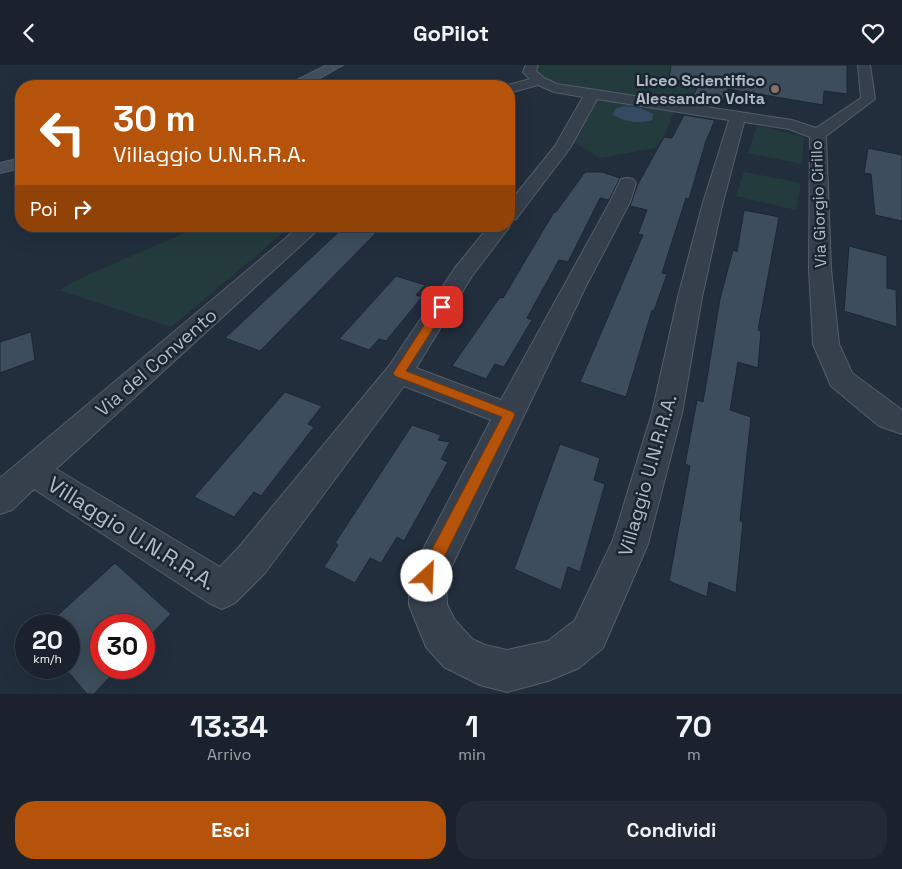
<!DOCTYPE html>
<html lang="it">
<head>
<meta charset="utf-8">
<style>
  body { margin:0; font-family:"Space Grotesk",sans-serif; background:#232a35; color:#f1f3f6; height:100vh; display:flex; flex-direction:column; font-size:19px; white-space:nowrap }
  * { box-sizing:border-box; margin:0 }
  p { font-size:16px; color:#9fa4aa }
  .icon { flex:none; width:28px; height:28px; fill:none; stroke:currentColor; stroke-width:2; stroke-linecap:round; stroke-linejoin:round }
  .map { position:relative; height:629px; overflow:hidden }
  .panel { display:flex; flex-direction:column; background:#1a222d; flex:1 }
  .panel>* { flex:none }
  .top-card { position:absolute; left:15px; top:15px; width:500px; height:152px; border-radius:20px; box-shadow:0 5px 20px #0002,0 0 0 1px #383f49; background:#b45309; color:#fff; overflow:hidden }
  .speed { position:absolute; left:15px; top:549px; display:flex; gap:10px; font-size:25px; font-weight:700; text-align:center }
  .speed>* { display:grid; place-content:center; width:65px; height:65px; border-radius:50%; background:#1a222d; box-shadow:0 5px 20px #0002,0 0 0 1px #383f49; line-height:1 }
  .speed small { font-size:12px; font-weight:400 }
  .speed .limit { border:8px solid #d22; background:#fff; color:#111 }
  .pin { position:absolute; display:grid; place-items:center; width:42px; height:42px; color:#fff; margin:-21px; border-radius:10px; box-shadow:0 2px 8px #0006 }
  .me { position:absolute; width:55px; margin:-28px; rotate:25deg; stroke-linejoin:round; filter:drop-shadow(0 0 4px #0008) }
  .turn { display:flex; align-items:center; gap:18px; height:105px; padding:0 15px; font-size:22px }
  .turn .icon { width:65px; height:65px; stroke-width:2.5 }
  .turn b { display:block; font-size:35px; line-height:42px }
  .then { display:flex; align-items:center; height:48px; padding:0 15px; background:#0003; gap:10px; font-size:19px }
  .eta { display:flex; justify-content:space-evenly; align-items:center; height:85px; text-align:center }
  .eta b { font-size:30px; font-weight:600; line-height:35px }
  .primary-button { display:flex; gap:10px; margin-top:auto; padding:10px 15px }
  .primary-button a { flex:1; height:58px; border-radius:20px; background:#b45309; color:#fff; font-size:20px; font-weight:600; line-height:58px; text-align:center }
  .primary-button a+a { background:#232a35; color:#f1f3f6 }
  header { display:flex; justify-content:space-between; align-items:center; height:65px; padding:0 15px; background:#1a222d; font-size:22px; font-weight:600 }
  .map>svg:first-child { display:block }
  .green { fill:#243b3d }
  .water { fill:#354b64 }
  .building { fill:#3d4d5b; stroke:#1d2733 }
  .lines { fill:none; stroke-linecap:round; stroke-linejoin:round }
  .minor-casing { stroke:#545e6a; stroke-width:2 }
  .secondary-casing { stroke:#545e6a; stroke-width:2 }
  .minor { fill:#36404c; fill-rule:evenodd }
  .secondary { fill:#434f5f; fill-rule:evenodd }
  .route { fill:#b45309; stroke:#753606 }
  .education-dot { fill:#8d6e63; stroke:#1b2531; stroke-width:2 }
  .labels { text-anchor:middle; stroke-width:5; stroke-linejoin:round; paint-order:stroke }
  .far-poi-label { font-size:16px; font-weight:bold; fill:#b1bbc8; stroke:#1b2531; text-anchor:end }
  .far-street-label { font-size:16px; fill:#b1bbc8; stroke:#1b2531 }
  .street-label { font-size:19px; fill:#b1bbc8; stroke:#1b2531 }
  .near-street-label { font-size:22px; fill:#b1bbc8; stroke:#1b2531 }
</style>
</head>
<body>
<header><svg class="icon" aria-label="back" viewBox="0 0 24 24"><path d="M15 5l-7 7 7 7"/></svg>GoPilot<svg class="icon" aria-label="heart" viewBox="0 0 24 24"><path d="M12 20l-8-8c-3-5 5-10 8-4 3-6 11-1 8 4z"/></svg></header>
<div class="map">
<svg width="902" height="629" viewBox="0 0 902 629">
  <rect width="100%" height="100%" fill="#222e3c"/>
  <g class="green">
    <path d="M 535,0 L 707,0 L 697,19 L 697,39 L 567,20 L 550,15 L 536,8 Z"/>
    <path d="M 596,31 L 675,44 L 664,72 L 655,83 L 600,93 L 572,76 Z"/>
    <path d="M 757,60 L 804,72 L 802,99 L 748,88 Z"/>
    <path d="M 744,107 L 801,118 L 796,145 L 736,131 Z"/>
    <path d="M 201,161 L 291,161 L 171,262 L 59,225 L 83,212 Z"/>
  </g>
  <path class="water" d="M 625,41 L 641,43 L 653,49 L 652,55 C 637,59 627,57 613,50 L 615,44 Z"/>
  <g class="building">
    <path d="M 671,0 L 847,0 L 847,29 L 824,26 L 823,40 L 728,24 L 720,42 L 690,37 L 699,19 L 669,14 Z"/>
    <path d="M 684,50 L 715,55 L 706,76 L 689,134 L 686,133 L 662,208 L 667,209 L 654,246 L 652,245 L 626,332 L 580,317 L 643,170 L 638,169 L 647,145 L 630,141 L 638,119 L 664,72 L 672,73 Z"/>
    <path d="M 868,83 L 902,90 L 902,156 L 875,150 L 871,109 L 864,108 Z"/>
    <path d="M 585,107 L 602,107 L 620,113 L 609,135 L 600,133 L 568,197 L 559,195 L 527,253 L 532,255 L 504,302 L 495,299 L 486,314 L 452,301 L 500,232 L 503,233 L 554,147 L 556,147 Z"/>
    <path d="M 744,145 L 779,152 L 758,265 L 761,266 L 758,303 L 738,297 L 730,345 L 751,352 L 740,456 L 743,457 L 736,528 L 709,517 L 707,532 L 669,516 L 690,401 L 685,399 L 697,335 L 703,337 L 720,234 L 733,185 L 737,187 Z"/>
    <path d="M 345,161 L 383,161 L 260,286 L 225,273 Z"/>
    <path d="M 849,181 L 887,191 L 887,223 L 896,225 L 897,262 L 844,246 Z"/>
    <path d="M 396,211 L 425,220 L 416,230 L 422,232 L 386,276 L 379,274 L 369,285 L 339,274 Z"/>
    <path d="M 31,267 L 35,295 L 0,308 L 0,277 Z"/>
    <path d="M 285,327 L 322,341 L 308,359 L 314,362 L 261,431 L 254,427 L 234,452 L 194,432 Z"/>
    <path d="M 412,360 L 441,370 L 438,375 L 450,377 L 441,394 L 448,397 L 404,476 L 397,472 L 381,498 L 370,493 L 355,518 L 324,502 L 338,480 L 335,478 Z"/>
    <path d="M 560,379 L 600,393 L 594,415 L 605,419 L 580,507 L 568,502 L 561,525 L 514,504 Z"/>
    <path d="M 115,498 L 171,549 L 144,577 L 144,560 L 101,560 L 101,602 L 119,602 L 94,629 L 87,629 L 64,602 L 69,602 L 69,560 L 47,560 Z"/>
  </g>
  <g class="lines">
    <defs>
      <path id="minor" d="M 526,0 L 538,0 L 536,6 L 544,13 L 557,19 L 792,55 L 816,63 L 861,33 L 858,0 L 870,0 L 875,34 L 826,71 L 831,204 L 839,279 L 852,308 L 902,345 L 902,369 L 879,361 L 831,321 L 813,279 L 809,204 L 810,72 L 789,64 L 744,57 L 722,141 L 702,232 L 682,348 L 648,479 L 603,583 L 579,603 L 548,616 L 507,627 L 480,620 L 444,602 L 426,582 L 409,540 L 409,511 L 491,355 L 404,321 L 265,508 L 235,538 L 222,544 L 209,538 L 34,424 L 12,445 L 0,449 L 0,413 L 300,161 L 322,161 L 56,404 L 220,502 L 239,482 L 389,301 L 455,203 L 489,161 L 509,161 L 509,159 L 510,161 L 507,165 L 472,211 L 416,303 L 501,335 L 610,137 L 621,114 L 627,113 L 633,114 L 636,118 L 630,137 L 586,221 L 446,513 L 447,539 L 454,554 L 472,574 L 485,580 L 507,585 L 548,576 L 575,555 L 613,475 L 652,348 L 678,232 L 702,141 L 729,55 L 597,34 L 570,83 L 516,154 L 509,156 L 509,138 L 555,81 L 583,32 L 554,27 L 538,20 L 509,28 L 509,21 L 504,21 L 530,14 L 523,7 Z"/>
      <g id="secondary">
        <path d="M 327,0 L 343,0 L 306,21 L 289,21 L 291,18 Z"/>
        <path d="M 21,93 L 21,103 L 0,108 L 0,98 Z"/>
      </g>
    </defs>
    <use href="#minor" class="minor-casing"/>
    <use href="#secondary" class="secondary-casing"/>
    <use href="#minor" class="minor"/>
    <use href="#secondary" class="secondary"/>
  </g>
  <path class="route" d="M 442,238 L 447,242 L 406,306 L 513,347 L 515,350 L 432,516 L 427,518 L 421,516 L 419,511 L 421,505 L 502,352 L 395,311 L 393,308 L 438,239 Z"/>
  <circle class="education-dot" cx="775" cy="24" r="5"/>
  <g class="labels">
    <g class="far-poi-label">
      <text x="765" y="21">Liceo Scientifico<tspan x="765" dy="18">Alessandro Volta</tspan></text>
    </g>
    <g class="far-street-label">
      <text transform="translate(818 139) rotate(-92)" y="6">Via Giorgio Cirillo</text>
    </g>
    <g class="street-label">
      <text transform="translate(156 297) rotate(-41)" y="7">Via del Convento</text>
      <text transform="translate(647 410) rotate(-74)" y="7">Villaggio U.N.R.R.A.</text>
    </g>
    <g class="near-street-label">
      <text transform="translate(132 468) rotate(32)" y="8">Villaggio U.N.R.R.A.</text>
    </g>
  </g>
</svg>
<div class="speed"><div>20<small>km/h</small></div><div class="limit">30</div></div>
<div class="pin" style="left:442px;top:242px;background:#d93025"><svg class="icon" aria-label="arrive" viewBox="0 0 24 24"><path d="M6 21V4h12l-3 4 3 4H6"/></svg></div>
<svg class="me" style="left:427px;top:511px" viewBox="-20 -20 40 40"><circle r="19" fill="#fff"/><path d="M0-13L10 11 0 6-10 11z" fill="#b45309"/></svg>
<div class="top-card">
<div class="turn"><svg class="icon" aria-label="left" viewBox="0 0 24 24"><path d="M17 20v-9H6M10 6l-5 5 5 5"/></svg><div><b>30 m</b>Villaggio U.N.R.R.A.</div></div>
<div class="then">Poi<svg class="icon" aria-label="right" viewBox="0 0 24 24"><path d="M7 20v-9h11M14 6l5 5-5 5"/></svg></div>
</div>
</div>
<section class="panel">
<div class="eta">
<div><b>13:34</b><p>Arrivo</p></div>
<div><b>1</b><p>min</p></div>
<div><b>70</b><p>m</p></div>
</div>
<div class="primary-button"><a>Esci</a><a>Condividi</a></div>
</section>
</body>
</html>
